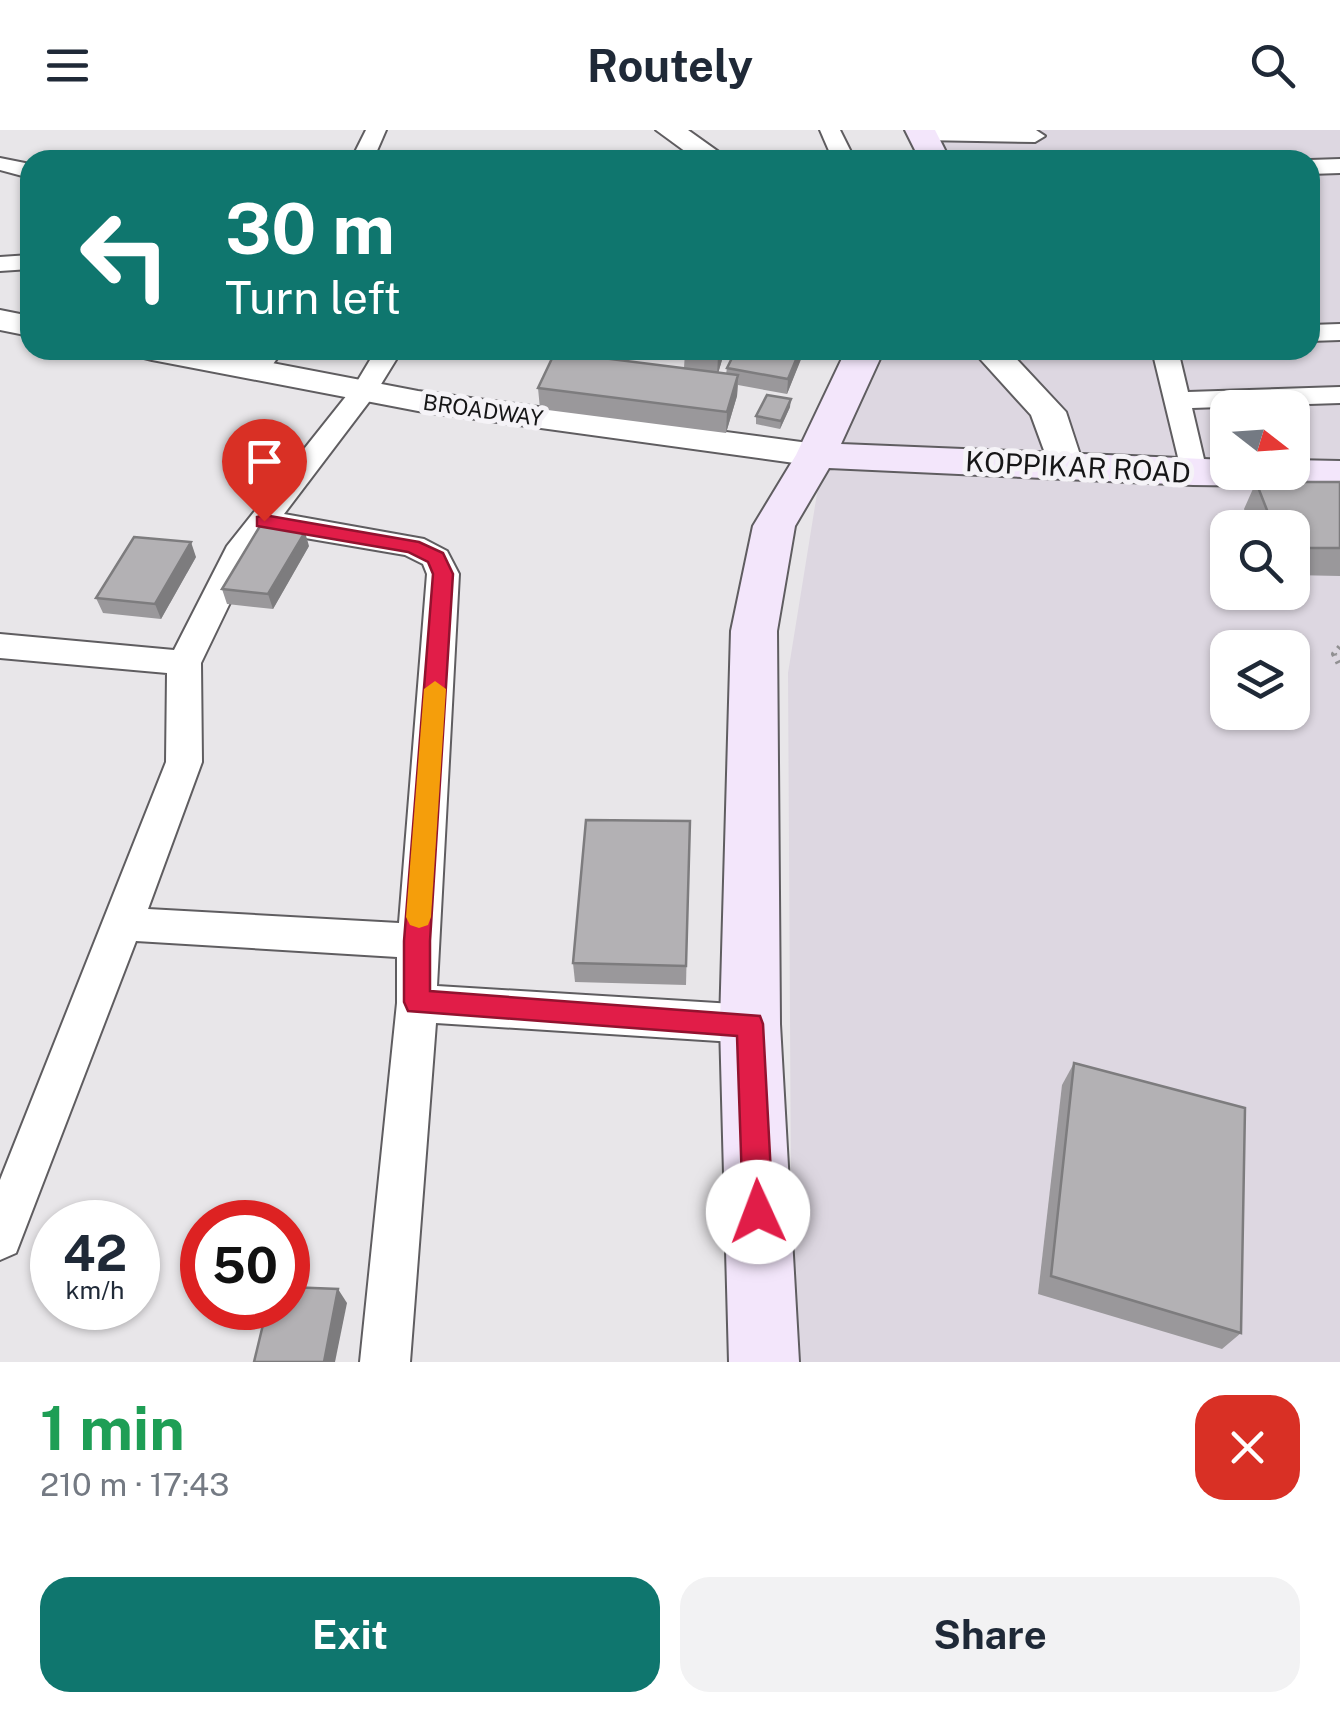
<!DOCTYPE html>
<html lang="en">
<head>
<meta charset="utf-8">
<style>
  body { margin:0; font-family:"Public Sans",sans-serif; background:#f2f2f3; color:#1f2937; height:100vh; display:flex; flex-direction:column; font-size:38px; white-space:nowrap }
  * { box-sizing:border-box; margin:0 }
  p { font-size:32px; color:#747a83 }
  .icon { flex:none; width:55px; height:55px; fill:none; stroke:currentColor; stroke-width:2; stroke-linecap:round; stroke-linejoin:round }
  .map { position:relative; height:1232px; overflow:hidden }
  .panel { display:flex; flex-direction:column; background:#fff; flex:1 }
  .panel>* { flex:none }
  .hud { position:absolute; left:20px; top:20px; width:1300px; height:210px; border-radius:30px; box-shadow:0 2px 8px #0004; background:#0f766e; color:#fff; overflow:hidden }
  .needle { width:65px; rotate:107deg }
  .controls { position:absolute; left:1210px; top:260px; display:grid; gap:20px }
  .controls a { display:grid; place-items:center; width:100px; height:100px; border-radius:20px; background:#fff; box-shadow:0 2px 8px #0004; font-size:50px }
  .speed { position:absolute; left:30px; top:1070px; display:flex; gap:20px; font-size:50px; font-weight:700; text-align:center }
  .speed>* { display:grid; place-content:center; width:130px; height:130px; border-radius:50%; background:#fff; box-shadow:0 2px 8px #0004; line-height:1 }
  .speed small { font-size:25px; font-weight:400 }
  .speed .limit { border:15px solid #d22; background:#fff; color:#111 }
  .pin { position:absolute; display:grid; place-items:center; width:85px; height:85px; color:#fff; margin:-102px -42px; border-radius:50% 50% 50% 0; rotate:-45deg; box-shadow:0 0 10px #0007 }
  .pin .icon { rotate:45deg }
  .me { position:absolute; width:110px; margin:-55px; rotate:358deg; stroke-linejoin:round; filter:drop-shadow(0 0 8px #0008) }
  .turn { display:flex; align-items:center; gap:35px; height:210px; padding:0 40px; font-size:45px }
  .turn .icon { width:130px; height:130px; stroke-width:2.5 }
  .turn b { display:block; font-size:70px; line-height:85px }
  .round { display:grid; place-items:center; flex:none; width:105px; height:105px; border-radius:30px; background:#f2f2f3 }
  .head { display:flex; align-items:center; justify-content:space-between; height:170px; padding:0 40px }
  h1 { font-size:60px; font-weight:700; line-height:75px; color:#1e9e55 }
  .primary-button { display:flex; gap:20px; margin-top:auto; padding:20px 40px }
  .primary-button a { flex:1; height:115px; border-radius:30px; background:#0f766e; color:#fff; font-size:40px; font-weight:700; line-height:115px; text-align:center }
  .primary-button a+a { background:#f2f2f3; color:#1f2937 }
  header { display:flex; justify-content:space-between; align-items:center; height:130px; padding:0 40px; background:#fff; font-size:45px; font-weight:700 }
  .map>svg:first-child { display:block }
  .built { fill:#ddd7e1; fill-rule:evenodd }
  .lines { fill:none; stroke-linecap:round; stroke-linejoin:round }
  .minor-casing { stroke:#5f5d60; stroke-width:4 }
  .tertiary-casing { stroke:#5f5d60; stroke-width:4 }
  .secondary-casing { stroke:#5f5d60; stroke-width:4 }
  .path { stroke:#919092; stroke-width:6; stroke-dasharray:2.5 6; stroke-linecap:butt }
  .minor { fill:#fff; fill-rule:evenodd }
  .tertiary { fill:#fff; fill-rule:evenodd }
  .secondary { fill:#f3e6fb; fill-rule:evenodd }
  .wall { fill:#9a989b }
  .shaded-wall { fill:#7d7c7e }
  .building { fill:#b3b1b4; stroke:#7d7c7e; stroke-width:2.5 }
  .route { fill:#e11d48; stroke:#92132f; stroke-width:2.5 }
  .slow { fill:#f59e0b }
  .labels { text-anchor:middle; stroke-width:10; stroke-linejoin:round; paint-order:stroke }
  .far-street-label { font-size:22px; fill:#161617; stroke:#f5f3f7 }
  .street-label { font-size:28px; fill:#161617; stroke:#f5f3f7 }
</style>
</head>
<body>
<header><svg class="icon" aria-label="menu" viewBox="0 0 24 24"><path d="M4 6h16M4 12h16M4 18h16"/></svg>Routely<svg class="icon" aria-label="search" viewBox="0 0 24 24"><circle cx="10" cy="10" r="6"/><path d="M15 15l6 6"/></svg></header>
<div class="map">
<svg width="1340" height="1232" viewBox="0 0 1340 1232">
  <rect width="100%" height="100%" fill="#e8e6e9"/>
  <path class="built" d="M 931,0 L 1340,0 L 1340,1232 L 792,1232 L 788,543 L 820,345 L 866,220 L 1310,220 L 1310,30 L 944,30 ZM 1228,278 L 1292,278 L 1292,342 L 1228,342 ZM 1228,398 L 1292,398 L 1292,462 L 1228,462 ZM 1228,518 L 1292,518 L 1292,582 L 1228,582 Z"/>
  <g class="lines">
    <defs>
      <g id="minor">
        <path d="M 366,0 L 386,0 L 373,30 L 351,30 Z"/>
        <path d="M 820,0 L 840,0 L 855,30 L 833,30 Z"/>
        <path d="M 914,0 L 1036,0 L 1045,6 L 1035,12 L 922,10 L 915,8 Z"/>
        <path d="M 0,28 L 30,34 L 30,48 L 0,40 Z"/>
        <path d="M 1340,29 L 1340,43 L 1310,44 L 1310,30 Z"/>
        <path d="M 30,125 L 30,139 L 0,141 L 0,127 Z"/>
        <path d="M 1340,194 L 1340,210 L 1310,211 L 1310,195 Z"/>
        <path d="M 257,220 L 283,220 L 266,244 L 257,246 L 244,238 Z"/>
        <path d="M 376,220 L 402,220 L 375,264 L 284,384 L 424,409 L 447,421 L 459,444 L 437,856 L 750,875 L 765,881 L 771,894 L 765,907 L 750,913 L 436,893 L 410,1232 L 360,1232 L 397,873 L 397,827 L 136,811 L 16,1123 L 0,1130 L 0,1050 L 166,632 L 167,543 L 0,528 L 0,504 L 174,520 L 227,416 L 355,255 ZM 270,402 L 405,425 L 423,434 L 427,444 L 399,793 L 148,779 L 202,632 L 201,533 L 252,427 Z"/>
        <path d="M 1152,220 L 1178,220 L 1188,262 L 1340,257 L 1340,273 L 1192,278 L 1207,342 L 1203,348 L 1183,348 Z"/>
      </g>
      <g id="tertiary">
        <path d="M 656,0 L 688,0 L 730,30 L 697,30 Z"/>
        <path d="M 0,180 L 30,186 L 30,206 L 0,200 Z"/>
        <path d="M 135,220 L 205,220 L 418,261 L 816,314 L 829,317 L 834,325 L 829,333 L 816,336 L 418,281 L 152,230 L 140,227 Z"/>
        <path d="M 972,220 L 1008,220 L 1066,282 L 1084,337 L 1079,345 L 1066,349 L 1053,345 L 1031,285 Z"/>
      </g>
      <g id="secondary">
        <path d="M 905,0 L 935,0 L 950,30 L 920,30 Z"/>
        <path d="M 846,220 L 884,220 L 841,314 L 1228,330 L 1228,342 L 1292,342 L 1292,330 L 1340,331 L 1340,357 L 1193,355 L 829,338 L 795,396 L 777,501 L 780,894 L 799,1232 L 729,1232 L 720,894 L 731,501 L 753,396 L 796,325 Z"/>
      </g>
    </defs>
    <use href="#minor" class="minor-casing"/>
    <use href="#tertiary" class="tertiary-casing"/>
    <use href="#secondary" class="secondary-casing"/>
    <path class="path" d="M 1340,517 L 1334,524 L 1340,536"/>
    <use href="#minor" class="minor"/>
    <use href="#tertiary" class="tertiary"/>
    <use href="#secondary" class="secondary"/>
  </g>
  <g class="wall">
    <path d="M 725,220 L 718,243 L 726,244 L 727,238 L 736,220 L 831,220 L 828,227 L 803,223 L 787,264 L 738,255 L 737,266 L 726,303 L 540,279 L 538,258 L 684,238 L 685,222 Z"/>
    <path d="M 790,277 L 780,299 L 756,294 L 756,286 Z"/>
    <path d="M 1256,352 L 1340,352 L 1340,446 L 1292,445 L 1292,398 L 1251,398 L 1244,379 Z"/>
    <path d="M 309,416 L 273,479 L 227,474 L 222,459 Z"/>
    <path d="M 196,427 L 161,489 L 103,483 L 96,468 Z"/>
    <path d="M 690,691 L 686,855 L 575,852 L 573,833 Z"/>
    <path d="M 1074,933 L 1241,1203 L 1222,1219 L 1038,1164 L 1062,955 Z"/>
  </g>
  <g class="shaded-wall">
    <path d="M 719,220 L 725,220 L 717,247 L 718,226 Z"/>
    <path d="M 800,220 L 803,220 L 802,227 L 787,264 L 788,249 Z"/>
    <path d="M 738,245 L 737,266 L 726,303 L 727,282 Z"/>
    <path d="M 791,269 L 790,277 L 780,299 L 781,291 Z"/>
    <path d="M 305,402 L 309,416 L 273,479 L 268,464 Z"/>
    <path d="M 191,412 L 196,427 L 161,489 L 155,474 Z"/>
    <path d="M 338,1159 L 347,1173 L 335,1232 L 324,1232 Z"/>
  </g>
  <g class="building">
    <path d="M 685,220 L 719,220 L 718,226 L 685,222 Z"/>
    <path d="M 736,220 L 800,220 L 788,249 L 727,238 Z"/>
    <path d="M 555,222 L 738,245 L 727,282 L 538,258 Z"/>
    <path d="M 767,265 L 791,269 L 781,291 L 756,286 Z"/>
    <path d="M 1256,352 L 1340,352 L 1340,418 L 1292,418 L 1292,398 L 1274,398 Z"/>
    <path d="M 260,396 L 305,402 L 268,464 L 222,459 Z"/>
    <path d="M 134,407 L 191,412 L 155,474 L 96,468 Z"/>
    <path d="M 586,690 L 690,691 L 686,836 L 573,833 Z"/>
    <path d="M 1074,933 L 1245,978 L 1241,1203 L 1051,1146 Z"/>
    <path d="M 288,1157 L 338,1159 L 324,1232 L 254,1232 L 267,1178 L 288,1178 Z"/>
  </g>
  <path class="route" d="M 264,385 L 419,412 L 443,423 L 453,444 L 430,811 L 430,861 L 760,886 L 763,894 L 773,1082 L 768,1093 L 758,1097 L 747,1093 L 743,1082 L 737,906 L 408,881 L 404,872 L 404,811 L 433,444 L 428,432 L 408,422 L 257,396 L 257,387 Z"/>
  <path class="slow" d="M 435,551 L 446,559 L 431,787 L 428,795 L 419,798 L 410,795 L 406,787 L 424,559 Z"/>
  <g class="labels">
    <g class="far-street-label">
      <text transform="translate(483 280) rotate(8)" y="8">BROADWAY</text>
    </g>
    <g class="street-label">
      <text transform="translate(1078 337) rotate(3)" y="10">KOPPIKAR ROAD</text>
    </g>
  </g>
</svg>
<div class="controls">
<a><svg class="needle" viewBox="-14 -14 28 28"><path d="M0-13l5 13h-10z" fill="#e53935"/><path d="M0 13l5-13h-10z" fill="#747a83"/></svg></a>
<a><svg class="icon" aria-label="search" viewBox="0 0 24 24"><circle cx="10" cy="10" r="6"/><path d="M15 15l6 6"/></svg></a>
<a><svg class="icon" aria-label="layers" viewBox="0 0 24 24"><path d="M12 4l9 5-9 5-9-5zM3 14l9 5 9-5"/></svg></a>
</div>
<div class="speed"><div>42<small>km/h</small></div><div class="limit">50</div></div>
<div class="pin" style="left:264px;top:391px;background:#d93025"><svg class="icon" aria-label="arrive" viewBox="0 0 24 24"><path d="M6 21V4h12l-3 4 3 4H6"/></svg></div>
<svg class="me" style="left:758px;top:1082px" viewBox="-20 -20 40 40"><circle r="19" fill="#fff"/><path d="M0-13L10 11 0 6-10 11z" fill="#e11d48"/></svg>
<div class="hud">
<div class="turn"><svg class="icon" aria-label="left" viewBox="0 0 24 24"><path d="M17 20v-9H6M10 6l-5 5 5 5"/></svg><div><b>30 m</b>Turn left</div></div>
</div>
</div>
<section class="panel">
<div class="head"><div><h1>1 min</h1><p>210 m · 17:43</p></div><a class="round" style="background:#d93025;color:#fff"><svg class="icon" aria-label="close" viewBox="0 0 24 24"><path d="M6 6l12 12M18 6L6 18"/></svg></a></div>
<div class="primary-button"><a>Exit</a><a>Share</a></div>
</section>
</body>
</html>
